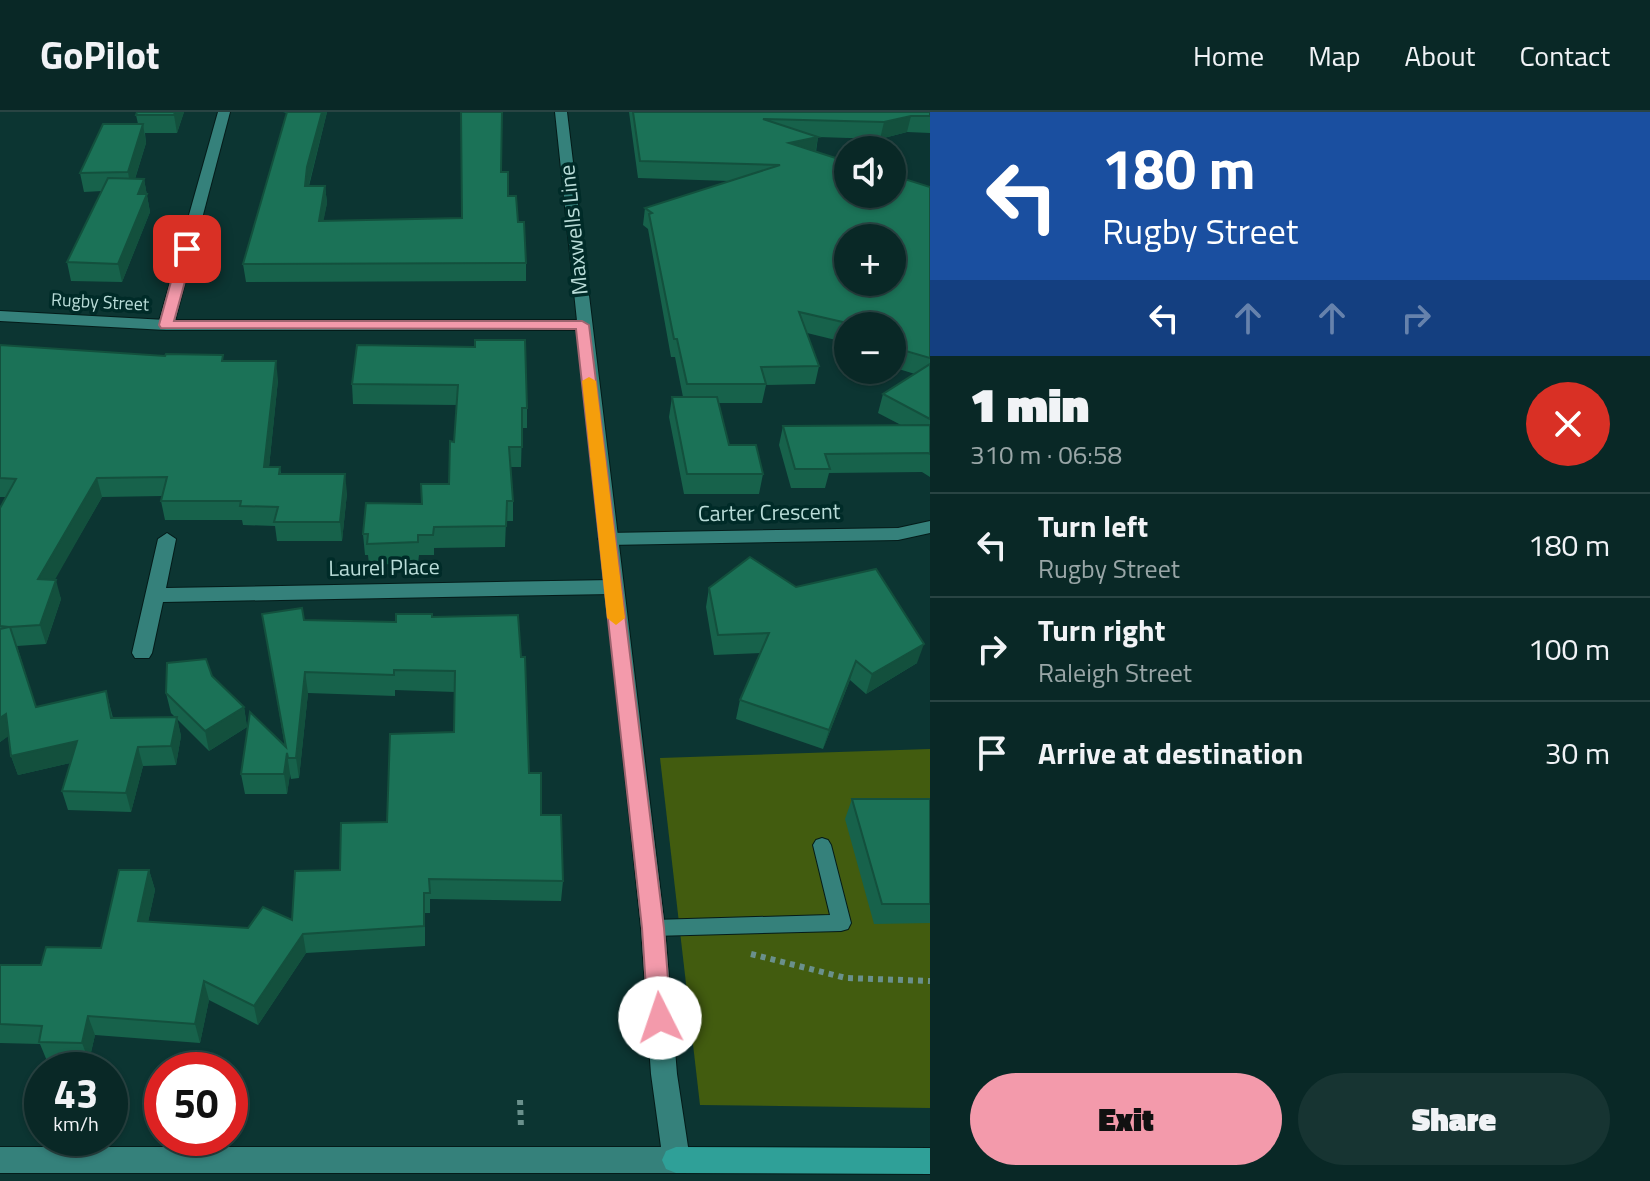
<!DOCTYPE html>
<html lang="en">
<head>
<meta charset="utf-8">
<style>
  body { margin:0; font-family:"Titillium Web",sans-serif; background:#173432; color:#f1f3f6; height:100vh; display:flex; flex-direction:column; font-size:30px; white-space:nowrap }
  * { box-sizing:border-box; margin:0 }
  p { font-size:26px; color:#99a6a7 }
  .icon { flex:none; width:44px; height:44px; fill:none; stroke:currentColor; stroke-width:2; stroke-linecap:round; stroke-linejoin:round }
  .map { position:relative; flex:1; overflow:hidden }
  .side { display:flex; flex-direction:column; background:#092826; width:720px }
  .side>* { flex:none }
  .hud { background:#1a4fa0; color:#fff; overflow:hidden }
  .controls { position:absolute; left:834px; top:24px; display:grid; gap:16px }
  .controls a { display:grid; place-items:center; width:72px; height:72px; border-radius:50%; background:#092826; box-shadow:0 2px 6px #0004,0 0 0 2px #294443; font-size:40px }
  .speed { position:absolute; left:24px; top:940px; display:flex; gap:16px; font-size:40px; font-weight:700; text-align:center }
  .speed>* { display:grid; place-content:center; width:104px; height:104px; border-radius:50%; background:#092826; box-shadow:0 2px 6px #0004,0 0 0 2px #294443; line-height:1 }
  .speed small { font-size:20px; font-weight:400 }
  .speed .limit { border:12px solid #d22; background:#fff; color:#111 }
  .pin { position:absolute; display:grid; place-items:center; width:68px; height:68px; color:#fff; margin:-34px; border-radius:16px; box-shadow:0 4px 12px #0006 }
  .me { position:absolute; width:88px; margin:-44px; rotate:356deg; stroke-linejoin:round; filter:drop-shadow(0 0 6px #0008) }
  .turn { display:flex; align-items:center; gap:28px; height:168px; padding:0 40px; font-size:36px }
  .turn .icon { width:104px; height:104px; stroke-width:2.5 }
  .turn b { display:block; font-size:56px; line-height:68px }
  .lanes { display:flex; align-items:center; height:76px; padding:0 40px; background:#0003; justify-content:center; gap:40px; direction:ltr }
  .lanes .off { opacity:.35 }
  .round { display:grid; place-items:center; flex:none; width:84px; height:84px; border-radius:42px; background:#173432 }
  .headline { display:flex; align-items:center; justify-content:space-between; height:136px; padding:0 40px }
  h1 { font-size:48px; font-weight:800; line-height:60px }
  .primary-button { display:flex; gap:16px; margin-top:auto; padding:16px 40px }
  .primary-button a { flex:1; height:92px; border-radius:48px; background:#f39aab; color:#111; font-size:32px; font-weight:800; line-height:92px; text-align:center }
  .primary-button a+a { background:#173432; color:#f1f3f6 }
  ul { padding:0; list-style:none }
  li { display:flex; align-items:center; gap:24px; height:104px; padding:0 40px; border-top:2px solid #294443 }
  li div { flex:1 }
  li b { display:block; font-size:30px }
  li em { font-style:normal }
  header { display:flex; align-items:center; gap:48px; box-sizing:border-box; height:112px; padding:0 40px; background:#092826; border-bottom:2px solid #294443 }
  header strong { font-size:38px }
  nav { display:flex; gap:44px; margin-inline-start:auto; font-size:28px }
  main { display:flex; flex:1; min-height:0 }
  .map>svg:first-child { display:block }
  .green { fill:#425c0f }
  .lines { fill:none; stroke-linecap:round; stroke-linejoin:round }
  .service-casing { stroke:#041b19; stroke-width:2 }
  .minor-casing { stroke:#041b19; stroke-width:2 }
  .tertiary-casing { stroke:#041b19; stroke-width:2 }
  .secondary-casing { stroke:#041b19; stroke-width:2 }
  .primary-casing { stroke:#041b19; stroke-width:2 }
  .path { stroke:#6a908c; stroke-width:6; stroke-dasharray:5 5; stroke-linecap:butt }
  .service { fill:#35817b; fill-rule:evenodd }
  .minor { fill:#35817b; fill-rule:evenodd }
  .tertiary { fill:#35817b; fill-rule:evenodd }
  .secondary { fill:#35817b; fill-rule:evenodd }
  .primary { fill:#2fa098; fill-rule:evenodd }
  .wall { fill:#17624b }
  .shaded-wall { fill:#13503d }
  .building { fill:#1b7257; stroke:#13503d; stroke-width:2; fill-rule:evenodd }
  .route { fill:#f39aab; stroke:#9e646f; stroke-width:2 }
  .slow { fill:#f59e0b }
  .labels { text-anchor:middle; stroke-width:7; stroke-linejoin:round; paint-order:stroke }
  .far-street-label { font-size:18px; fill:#b9dcd8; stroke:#002b28 }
  .street-label { font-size:22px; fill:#b9dcd8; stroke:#002b28 }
</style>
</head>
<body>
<header>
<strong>GoPilot</strong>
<nav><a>Home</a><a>Map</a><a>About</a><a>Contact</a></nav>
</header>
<main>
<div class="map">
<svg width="930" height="1069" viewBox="0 0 930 1069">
  <rect width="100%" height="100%" fill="#0c3532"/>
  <path class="green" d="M 930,637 L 930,996 L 700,993 L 660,646 Z"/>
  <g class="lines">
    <defs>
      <path id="service" d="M 822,726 L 828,728 L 831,733 L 851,811 L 848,817 L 841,819 L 653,824 L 646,822 L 643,816 L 646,810 L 653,808 L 830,803 L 813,733 L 816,728 Z"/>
      <g id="minor">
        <path d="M 218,0 L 230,0 L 174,213 L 171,216 L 161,216 L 158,213 Z"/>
        <path d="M 930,409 L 930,421 L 898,428 L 607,433 L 598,427 L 607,421 L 898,416 Z"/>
        <path d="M 167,421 L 176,427 L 166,476 L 612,468 L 622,475 L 612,482 L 163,490 L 152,541 L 149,546 L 135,546 L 132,541 L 158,427 Z"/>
      </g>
      <path id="tertiary" d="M 0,199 L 166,208 L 582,208 L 590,213 L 582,218 L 166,218 L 0,209 Z"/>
      <path id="secondary" d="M 555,0 L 567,0 L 665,816 L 677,962 L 690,1048 L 686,1057 L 676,1061 L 0,1061 L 0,1035 L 661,1035 L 651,962 L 641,816 Z"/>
      <path id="primary" d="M 676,1035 L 930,1036 L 930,1062 L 676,1061 L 666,1057 L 662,1048 L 666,1039 Z"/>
    </defs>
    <use href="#service" class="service-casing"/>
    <use href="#minor" class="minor-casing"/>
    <use href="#tertiary" class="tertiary-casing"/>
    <use href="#secondary" class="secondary-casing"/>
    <use href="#primary" class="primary-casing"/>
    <g class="path">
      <path d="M 751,842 L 846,866 L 930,869"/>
      <path d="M 520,988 L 521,1016"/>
    </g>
    <use href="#service" class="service"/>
    <use href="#minor" class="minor"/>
    <use href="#tertiary" class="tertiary"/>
    <use href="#secondary" class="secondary"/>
    <use href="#primary" class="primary"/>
  </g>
  <g class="wall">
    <path d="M 184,0 L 177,21 L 145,21 L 146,31 L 135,67 L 144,67 L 150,100 L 122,170 L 71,169 L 67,150 L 102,79 L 84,80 L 80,61 L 138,12 L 136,3 Z"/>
    <path d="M 283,0 L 327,0 L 309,74 L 325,74 L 327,91 L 323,109 L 462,106 L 501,60 L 508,84 L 518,110 L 526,151 L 526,169 L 246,170 L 243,152 L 287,1 Z"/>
    <path d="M 629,0 L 930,0 L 930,21 L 907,20 L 880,27 L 818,25 L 816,40 L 930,75 L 930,365 L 922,360 L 829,361 L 825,376 L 791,376 L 779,333 L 783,314 L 901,313 L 878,301 L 883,282 L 915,262 L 892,255 L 892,214 L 848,214 L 848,231 L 807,221 L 819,254 L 815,272 L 766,273 L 762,291 L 719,291 L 729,333 L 763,362 L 759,382 L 684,382 L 669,305 L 672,285 L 683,285 L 675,245 L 671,245 L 648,117 L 643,113 L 645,96 L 729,69 L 638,66 Z"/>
    <path d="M 0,233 L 224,249 L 278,268 L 269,355 L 280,355 L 281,362 L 347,381 L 342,429 L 277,429 L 275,414 L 243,413 L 242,408 L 165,408 L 161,389 L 162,384 L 102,385 L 54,468 L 61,487 L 46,532 L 17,534 L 36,595 L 106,579 L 113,606 L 175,605 L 171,601 L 166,581 L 212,564 L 244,595 L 247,615 L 209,639 L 177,607 L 181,624 L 176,653 L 143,654 L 131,700 L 68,698 L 62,679 L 70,651 L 18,663 L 11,644 L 8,624 L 0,630 L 0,395 L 6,385 L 0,385 Z"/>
    <path d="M 357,233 L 527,296 L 527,316 L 522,316 L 521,355 L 510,355 L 513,389 L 513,409 L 506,409 L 505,435 L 434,436 L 434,443 L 419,443 L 418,451 L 369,453 L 368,443 L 365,443 L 363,422 L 422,392 L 449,372 L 454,330 L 457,293 L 353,292 L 352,272 Z"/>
    <path d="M 709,476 L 917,551 L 866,582 L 850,568 L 823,637 L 736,607 L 740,588 L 761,541 L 714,543 L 706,495 Z"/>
    <path d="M 262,502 L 304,508 L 396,510 L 432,505 L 529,661 L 563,769 L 561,789 L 430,787 L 430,801 L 425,801 L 425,834 L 306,841 L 258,913 L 209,888 L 200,931 L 95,923 L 89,949 L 47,949 L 40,932 L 0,931 L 0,853 L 41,853 L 101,836 L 149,758 L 155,778 L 148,810 L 248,816 L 292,808 L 387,710 L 454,620 L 455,580 L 395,578 L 395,584 L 308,581 L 299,666 L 291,667 L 290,662 L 287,682 L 245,682 L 241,662 L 285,634 Z"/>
    <path d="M 852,687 L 930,687 L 930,811 L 874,812 L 845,707 Z"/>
  </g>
  <g class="shaded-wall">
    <path d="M 175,0 L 184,0 L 177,21 L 174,3 Z"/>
    <path d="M 322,0 L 327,0 L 309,72 L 307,91 L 305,74 L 307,55 Z"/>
    <path d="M 911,4 L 907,20 L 880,27 L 884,10 Z"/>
    <path d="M 143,12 L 146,31 L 131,79 L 128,60 Z"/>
    <path d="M 818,25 L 815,42 L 789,31 Z"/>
    <path d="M 144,67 L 150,100 L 122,170 L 118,152 L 138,82 Z"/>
    <path d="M 325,74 L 327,91 L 320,127 L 319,109 Z"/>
    <path d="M 276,249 L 278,268 L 267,374 L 264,355 Z"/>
    <path d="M 345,362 L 347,381 L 342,429 L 340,410 Z"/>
    <path d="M 97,366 L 102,385 L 44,487 L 38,467 Z"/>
    <path d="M 56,468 L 61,487 L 46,532 L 40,513 Z"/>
    <path d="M 924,532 L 917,551 L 866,582 L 872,562 Z"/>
    <path d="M 856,549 L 850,568 L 823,637 L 829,618 Z"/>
    <path d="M 305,560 L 308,581 L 299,666 L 296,646 Z"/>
    <path d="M 244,595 L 247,615 L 209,639 L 205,619 Z"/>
    <path d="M 6,602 L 13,621 L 0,630 L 0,606 Z"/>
    <path d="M 177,605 L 181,624 L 176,653 L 171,634 Z"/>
    <path d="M 77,629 L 83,648 L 18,663 L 11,644 Z"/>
    <path d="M 138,635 L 143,654 L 131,700 L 126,681 Z"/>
    <path d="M 287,641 L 290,662 L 287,682 L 284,662 Z"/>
    <path d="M 149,758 L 155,778 L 144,829 L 138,809 Z"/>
    <path d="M 303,822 L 306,841 L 258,913 L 254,894 Z"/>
    <path d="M 204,869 L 209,888 L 200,931 L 195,912 Z"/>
    <path d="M 88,904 L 95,923 L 89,949 L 82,931 Z"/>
  </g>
  <g class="building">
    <path d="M 137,0 L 175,0 L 174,3 L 136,3 Z"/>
    <path d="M 287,0 L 322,0 L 307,55 L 305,74 L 325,74 L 319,109 L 462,106 L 461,0 L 502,0 L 501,60 L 508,60 L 508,84 L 516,84 L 518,110 L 524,110 L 526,151 L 243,152 Z"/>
    <path d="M 633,0 L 930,0 L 930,4 L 911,4 L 884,10 L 763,7 L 818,25 L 789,31 L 848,50 L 848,82 L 892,82 L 892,63 L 930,75 L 930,246 L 892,235 L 892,214 L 860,214 L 799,200 L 819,254 L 761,255 L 766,272 L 687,272 L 677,227 L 674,227 L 649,102 L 652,101 L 645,96 L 780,53 L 640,49 ZM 848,126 L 892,126 L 892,170 L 848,170 Z"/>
    <path d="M 103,12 L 143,12 L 128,60 L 80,61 Z"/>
    <path d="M 108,66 L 144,67 L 138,82 L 147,82 L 118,152 L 67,150 Z"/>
    <path d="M 475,228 L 525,228 L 527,296 L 522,296 L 522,335 L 509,335 L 513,389 L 507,389 L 506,414 L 434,415 L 433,423 L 418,423 L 418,430 L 367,432 L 368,422 L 363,422 L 366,391 L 422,392 L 421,372 L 449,372 L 450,329 L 454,330 L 458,273 L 352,272 L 357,233 L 475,235 Z"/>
    <path d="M 0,233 L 165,244 L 166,242 L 223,243 L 222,249 L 276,249 L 264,355 L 280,355 L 279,362 L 345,362 L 340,410 L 274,410 L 278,395 L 240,394 L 241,389 L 161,389 L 167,365 L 97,366 L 38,467 L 56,468 L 40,513 L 10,515 L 36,595 L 106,579 L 111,606 L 177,605 L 171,634 L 138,635 L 126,681 L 62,679 L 77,629 L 11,644 L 6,602 L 0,606 L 0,517 L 9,515 L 0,514 L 0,396 L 16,367 L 0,366 Z"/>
    <path d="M 930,252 L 930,307 L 883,282 Z"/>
    <path d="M 672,285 L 717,285 L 729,333 L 756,333 L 763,362 L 687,362 Z"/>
    <path d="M 930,313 L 930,342 L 928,341 L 825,342 L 830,357 L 795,357 L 783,314 Z"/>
    <path d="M 750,445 L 796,475 L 876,457 L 924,532 L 872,562 L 856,549 L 829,618 L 740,588 L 769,521 L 718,523 L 709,476 Z"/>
    <path d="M 302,496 L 304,508 L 396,510 L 396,502 L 432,502 L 432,505 L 518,503 L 521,545 L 525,545 L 529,661 L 541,661 L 541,703 L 561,703 L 563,769 L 429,767 L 430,781 L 424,781 L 424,814 L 303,822 L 254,894 L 204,869 L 195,912 L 88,904 L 82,931 L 39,930 L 42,914 L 0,912 L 0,853 L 41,853 L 46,835 L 101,836 L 119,758 L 149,758 L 138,809 L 248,816 L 263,795 L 292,808 L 295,759 L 340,758 L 341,711 L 387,710 L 390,622 L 454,620 L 455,559 L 394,558 L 394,563 L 305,560 L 296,646 L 288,646 L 287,641 L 284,662 L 241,662 L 250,600 L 286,635 L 262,502 Z"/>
    <path d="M 206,547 L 212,564 L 244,595 L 205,619 L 166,581 L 167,551 Z"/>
    <path d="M 852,687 L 930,687 L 930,792 L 882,792 Z"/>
  </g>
  <path class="route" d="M 187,133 L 194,137 L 174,209 L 582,209 L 589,213 L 664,816 L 671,906 L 668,914 L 660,917 L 652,914 L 648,906 L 642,816 L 576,217 L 161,216 L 159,213 L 180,137 Z"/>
  <path class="slow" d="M 589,265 L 596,269 L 625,506 L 616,513 L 607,506 L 582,269 Z"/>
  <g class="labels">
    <g class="far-street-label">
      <text transform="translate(100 190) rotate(3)" y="6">Rugby Street</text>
    </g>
    <g class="street-label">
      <text transform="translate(573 118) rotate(-96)" y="8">Maxwells Line</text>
      <text transform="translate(769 400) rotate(-1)" y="8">Carter Crescent</text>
      <text transform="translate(384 455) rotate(-1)" y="8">Laurel Place</text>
    </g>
  </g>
</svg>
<div class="controls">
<a><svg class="icon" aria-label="sound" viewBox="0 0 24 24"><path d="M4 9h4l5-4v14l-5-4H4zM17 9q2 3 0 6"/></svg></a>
<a>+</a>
<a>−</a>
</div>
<div class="speed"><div>43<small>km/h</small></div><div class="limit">50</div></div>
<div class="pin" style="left:187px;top:137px;background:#d93025"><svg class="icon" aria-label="arrive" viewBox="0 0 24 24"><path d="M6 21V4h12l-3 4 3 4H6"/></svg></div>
<svg class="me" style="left:660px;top:906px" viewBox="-20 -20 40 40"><circle r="19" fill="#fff"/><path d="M0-13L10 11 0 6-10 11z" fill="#f39aab"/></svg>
</div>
<section class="side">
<div class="hud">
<div class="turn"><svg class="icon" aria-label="left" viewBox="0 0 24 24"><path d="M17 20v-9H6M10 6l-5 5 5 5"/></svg><div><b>180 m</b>Rugby Street</div></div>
<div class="lanes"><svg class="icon" aria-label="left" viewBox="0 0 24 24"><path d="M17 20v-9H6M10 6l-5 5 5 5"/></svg><svg class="icon off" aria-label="ahead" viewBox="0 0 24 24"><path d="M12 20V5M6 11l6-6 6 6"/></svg><svg class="icon off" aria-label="ahead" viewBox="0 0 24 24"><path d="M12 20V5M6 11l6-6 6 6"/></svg><svg class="icon off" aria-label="right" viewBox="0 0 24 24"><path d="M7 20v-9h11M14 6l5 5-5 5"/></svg></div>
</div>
<div class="headline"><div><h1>1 min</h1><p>310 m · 06:58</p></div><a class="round" style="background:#d93025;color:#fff"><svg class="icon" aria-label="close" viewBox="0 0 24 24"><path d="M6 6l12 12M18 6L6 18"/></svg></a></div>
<ul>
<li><svg class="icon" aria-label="left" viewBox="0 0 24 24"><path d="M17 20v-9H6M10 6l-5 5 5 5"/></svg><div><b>Turn left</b><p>Rugby Street</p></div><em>180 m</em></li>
<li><svg class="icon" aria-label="right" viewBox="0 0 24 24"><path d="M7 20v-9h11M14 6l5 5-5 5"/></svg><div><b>Turn right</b><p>Raleigh Street</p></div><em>100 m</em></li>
<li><svg class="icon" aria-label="arrive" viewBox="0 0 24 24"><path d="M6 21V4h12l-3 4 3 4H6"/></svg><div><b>Arrive at destination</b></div><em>30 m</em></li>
</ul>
<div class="primary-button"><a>Exit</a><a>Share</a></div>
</section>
</main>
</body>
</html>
